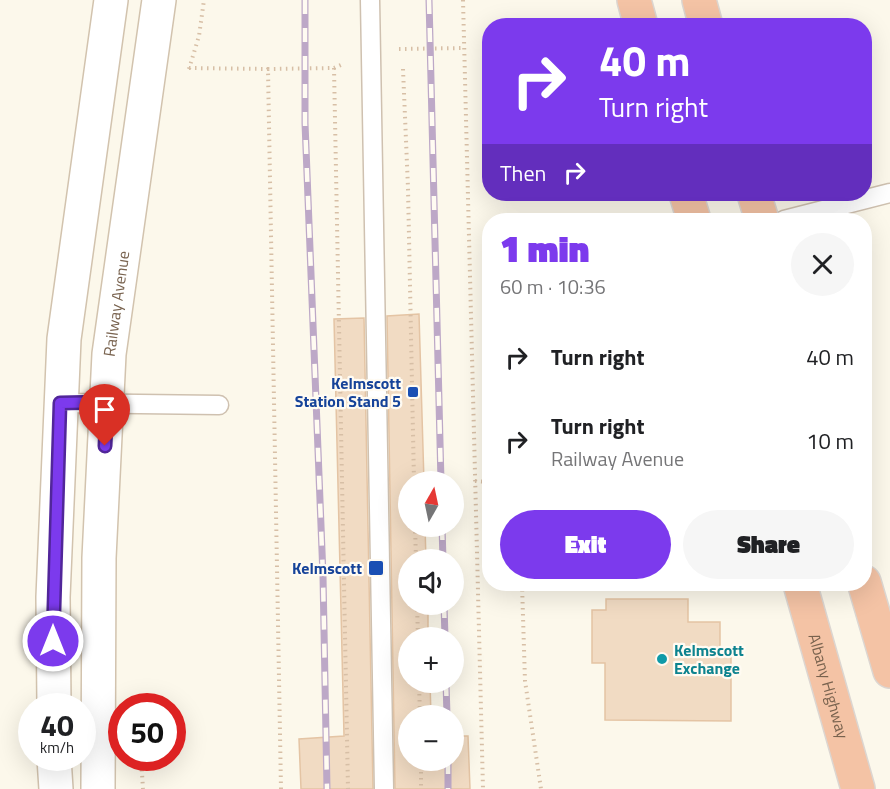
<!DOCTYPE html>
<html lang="en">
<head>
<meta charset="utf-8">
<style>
  body { margin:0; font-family:"Titillium Web",sans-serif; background:#f6f6f6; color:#202124; height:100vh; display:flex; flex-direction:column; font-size:22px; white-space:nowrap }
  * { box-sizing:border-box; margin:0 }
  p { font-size:20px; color:#757577 }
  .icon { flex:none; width:33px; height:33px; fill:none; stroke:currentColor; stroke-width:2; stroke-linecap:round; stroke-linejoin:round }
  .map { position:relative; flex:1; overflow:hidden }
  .side { position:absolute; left:482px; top:213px; width:390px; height:378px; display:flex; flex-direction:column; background:#fff; border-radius:24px; box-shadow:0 6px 24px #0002 }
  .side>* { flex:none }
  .hud { position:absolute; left:482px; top:18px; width:390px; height:183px; border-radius:24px; box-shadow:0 6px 24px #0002; background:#7c3aed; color:#fff; overflow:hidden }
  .needle { width:39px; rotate:9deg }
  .controls { position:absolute; left:398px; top:471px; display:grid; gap:12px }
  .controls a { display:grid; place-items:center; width:66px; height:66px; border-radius:50%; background:#fff; box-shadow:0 6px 24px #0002; font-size:30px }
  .speed { position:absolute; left:18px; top:693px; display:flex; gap:12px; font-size:30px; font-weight:700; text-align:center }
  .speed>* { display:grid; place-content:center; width:78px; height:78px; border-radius:50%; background:#fff; box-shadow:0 6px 24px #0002; line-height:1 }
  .speed small { font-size:15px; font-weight:400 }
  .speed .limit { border:9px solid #d22; background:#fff; color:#111 }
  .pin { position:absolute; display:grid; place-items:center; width:51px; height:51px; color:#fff; margin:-62px -26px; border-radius:50% 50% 50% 0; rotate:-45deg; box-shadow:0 0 6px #0007 }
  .pin .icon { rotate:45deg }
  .me { position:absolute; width:66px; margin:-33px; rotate:0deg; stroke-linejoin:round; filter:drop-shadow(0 0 4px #0008) }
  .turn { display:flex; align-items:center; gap:21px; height:126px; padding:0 18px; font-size:27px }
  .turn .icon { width:78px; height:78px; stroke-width:2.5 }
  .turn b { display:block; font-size:42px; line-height:51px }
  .then { display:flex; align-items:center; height:57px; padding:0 18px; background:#0003; gap:12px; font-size:22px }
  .round { display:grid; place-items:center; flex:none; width:63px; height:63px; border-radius:32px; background:#f6f6f6 }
  .headline { display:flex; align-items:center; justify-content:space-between; height:102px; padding:0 18px }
  h1 { font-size:36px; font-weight:800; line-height:45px; color:#7c3aed }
  .primary-button { display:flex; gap:12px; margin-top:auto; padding:12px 18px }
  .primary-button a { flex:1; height:69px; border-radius:36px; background:#7c3aed; color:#fff; font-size:24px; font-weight:800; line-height:69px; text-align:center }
  .primary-button a+a { background:#f6f6f6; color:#202124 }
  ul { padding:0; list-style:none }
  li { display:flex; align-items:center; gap:18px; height:84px; padding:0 18px }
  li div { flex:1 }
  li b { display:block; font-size:22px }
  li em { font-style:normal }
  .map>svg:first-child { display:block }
  .building { fill:#f1dbc3; stroke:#e4c4a4; stroke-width:1.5 }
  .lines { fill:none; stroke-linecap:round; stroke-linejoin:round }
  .lane-casing { stroke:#cfc1b0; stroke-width:21 }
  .secondary-casing { stroke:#d2c3ae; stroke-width:36 }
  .highway-casing { stroke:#dcd6d1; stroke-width:36 }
  .path { stroke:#d7bfa6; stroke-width:4; stroke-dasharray:1.5 4.5; stroke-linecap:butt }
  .lane { stroke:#fff; stroke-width:18 }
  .secondary { stroke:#fff; stroke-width:33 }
  .highway { stroke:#f4c3a5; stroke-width:33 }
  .rail-casing { stroke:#bda8c7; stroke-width:7 }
  .rail { stroke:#fffbf2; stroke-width:4.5; stroke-dasharray:14; stroke-linecap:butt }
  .route-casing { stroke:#51269a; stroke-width:15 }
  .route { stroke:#7c3aed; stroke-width:10 }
  .transit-dot { fill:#1a4fb4; stroke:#fffbf2; stroke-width:2 }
  .culture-dot { fill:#0f9aa8; stroke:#fffbf2; stroke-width:2 }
  .labels { text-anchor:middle; stroke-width:4.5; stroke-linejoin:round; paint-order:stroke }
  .street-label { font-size:16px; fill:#78624e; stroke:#fffbf2 }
  .transit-label { font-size:16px; font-weight:bold; fill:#164399; stroke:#fffbf2; text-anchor:end }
  .culture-label { font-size:16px; font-weight:bold; fill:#0d838f; stroke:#fffbf2; text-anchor:start }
</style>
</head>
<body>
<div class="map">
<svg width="890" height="789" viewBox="0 0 890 789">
  <rect width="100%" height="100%" fill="#fcf8eb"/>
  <g class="building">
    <path d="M 419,314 L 424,482 L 408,482 L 408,526 L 425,526 L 426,560 L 408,560 L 408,604 L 428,604 L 428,638 L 408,638 L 408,682 L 430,682 L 431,716 L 408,716 L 408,760 L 453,760 L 453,736 L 468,736 L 470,789 L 395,789 L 387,316 Z"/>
    <path d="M 364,318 L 373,789 L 301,789 L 299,739 L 344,736 L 334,319 Z"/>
    <path d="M 606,599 L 688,599 L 688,622 L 720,622 L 720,654 L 731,654 L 731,721 L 605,720 L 605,663 L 592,663 L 592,610 L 606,610 Z"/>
  </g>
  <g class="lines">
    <defs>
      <g id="lane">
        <path d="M 370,0 L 384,789"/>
        <path d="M 784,220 L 890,193"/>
        <path d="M 60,403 L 219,405"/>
      </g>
      <g id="secondary">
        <path d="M 54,706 L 53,597 L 64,339 L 111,0"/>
        <path d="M 54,758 L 56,789"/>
        <path id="s1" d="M 98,789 L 99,558 L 109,354 L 159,0"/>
      </g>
      <g id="highway">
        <path d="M 634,0 L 641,26"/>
        <path d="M 699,0 L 706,26"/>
        <path d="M 686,194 L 694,220"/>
        <path d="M 754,194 L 762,220"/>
        <path d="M 864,582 L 890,671"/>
        <path id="s2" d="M 800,584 L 858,789"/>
      </g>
    </defs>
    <use href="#lane" class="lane-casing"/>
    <use href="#secondary" class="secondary-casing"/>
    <use href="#highway" class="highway-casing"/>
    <g class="path">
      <path d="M 463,0 L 483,789"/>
      <path d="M 399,49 L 465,48"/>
      <path d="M 189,68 L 268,69"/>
      <path d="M 334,68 L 348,789"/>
      <path d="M 189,69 L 199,36 L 204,0"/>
      <path d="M 403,69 L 408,188 L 414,482"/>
      <path d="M 475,481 L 489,482"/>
      <path d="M 415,526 L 416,560"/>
      <path d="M 522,584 L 525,681 L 541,789"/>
      <path d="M 417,604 L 418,638"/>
      <path d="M 419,682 L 420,716"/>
      <path d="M 141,758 L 143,789"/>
      <path d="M 421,760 L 421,789"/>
      <path d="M 281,789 L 268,69 L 334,68 L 343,64"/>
    </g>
    <use href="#lane" class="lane"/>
    <use href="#secondary" class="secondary"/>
    <use href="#highway" class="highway"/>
    <defs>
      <g id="rail">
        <path d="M 305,0 L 305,123 L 323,576 L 327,789"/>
        <path d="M 429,0 L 441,482"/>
        <path d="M 442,526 L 443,560"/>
        <path d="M 444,604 L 445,638"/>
        <path d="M 446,682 L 447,716"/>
        <path d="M 448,760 L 448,789"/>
      </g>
    </defs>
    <use href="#rail" class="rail-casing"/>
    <use href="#rail" class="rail"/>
  </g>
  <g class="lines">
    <defs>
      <path id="route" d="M 53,641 L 60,403 L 107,402 L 105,446"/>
    </defs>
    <use href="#route" class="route-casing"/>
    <use href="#route" class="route"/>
  </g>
  <g class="transit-dot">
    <rect x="407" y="386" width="12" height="12" rx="3"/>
    <rect x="368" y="560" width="16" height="16" rx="3"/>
  </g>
  <circle class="culture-dot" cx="662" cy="659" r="6"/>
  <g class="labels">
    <g class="street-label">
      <text dy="6" stroke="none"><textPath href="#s1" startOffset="486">Railway Avenue</textPath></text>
      <text dy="6" stroke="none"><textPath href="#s2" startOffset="106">Albany Highway</textPath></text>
    </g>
    <g class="transit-label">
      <text x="401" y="389">Kelmscott<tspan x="401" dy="18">Station Stand 5</tspan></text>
      <text x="362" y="574">Kelmscott</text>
    </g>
    <g class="culture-label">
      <text x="674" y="656">Kelmscott<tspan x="674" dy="18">Exchange</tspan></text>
    </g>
  </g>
</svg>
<div class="controls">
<a><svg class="needle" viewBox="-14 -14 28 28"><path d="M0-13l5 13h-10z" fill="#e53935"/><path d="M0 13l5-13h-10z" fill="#757577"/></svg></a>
<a><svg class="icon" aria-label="sound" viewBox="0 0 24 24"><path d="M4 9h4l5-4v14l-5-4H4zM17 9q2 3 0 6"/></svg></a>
<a>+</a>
<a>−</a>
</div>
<div class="speed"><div>40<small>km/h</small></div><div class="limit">50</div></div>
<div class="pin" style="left:105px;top:446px;background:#d93025"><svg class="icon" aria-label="arrive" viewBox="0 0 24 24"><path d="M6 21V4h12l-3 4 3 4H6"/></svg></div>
<svg class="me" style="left:53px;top:641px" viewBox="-20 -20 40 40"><circle r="17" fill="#7c3aed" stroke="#fff" stroke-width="3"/><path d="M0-11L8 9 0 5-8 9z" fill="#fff"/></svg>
<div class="hud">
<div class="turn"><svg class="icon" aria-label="right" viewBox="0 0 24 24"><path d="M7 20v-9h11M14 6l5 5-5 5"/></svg><div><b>40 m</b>Turn right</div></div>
<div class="then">Then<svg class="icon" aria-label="right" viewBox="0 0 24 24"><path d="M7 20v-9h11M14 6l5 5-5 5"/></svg></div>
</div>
<section class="side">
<div class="headline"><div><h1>1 min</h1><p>60 m · 10:36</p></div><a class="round"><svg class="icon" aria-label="close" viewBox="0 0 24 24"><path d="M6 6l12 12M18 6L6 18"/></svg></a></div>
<ul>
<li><svg class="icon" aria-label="right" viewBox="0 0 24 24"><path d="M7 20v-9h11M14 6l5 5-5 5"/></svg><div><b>Turn right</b></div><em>40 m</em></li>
<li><svg class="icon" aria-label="right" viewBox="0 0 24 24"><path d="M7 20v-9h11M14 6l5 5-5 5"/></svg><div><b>Turn right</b><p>Railway Avenue</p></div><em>10 m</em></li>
</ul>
<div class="primary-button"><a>Exit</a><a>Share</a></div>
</section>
</div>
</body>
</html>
